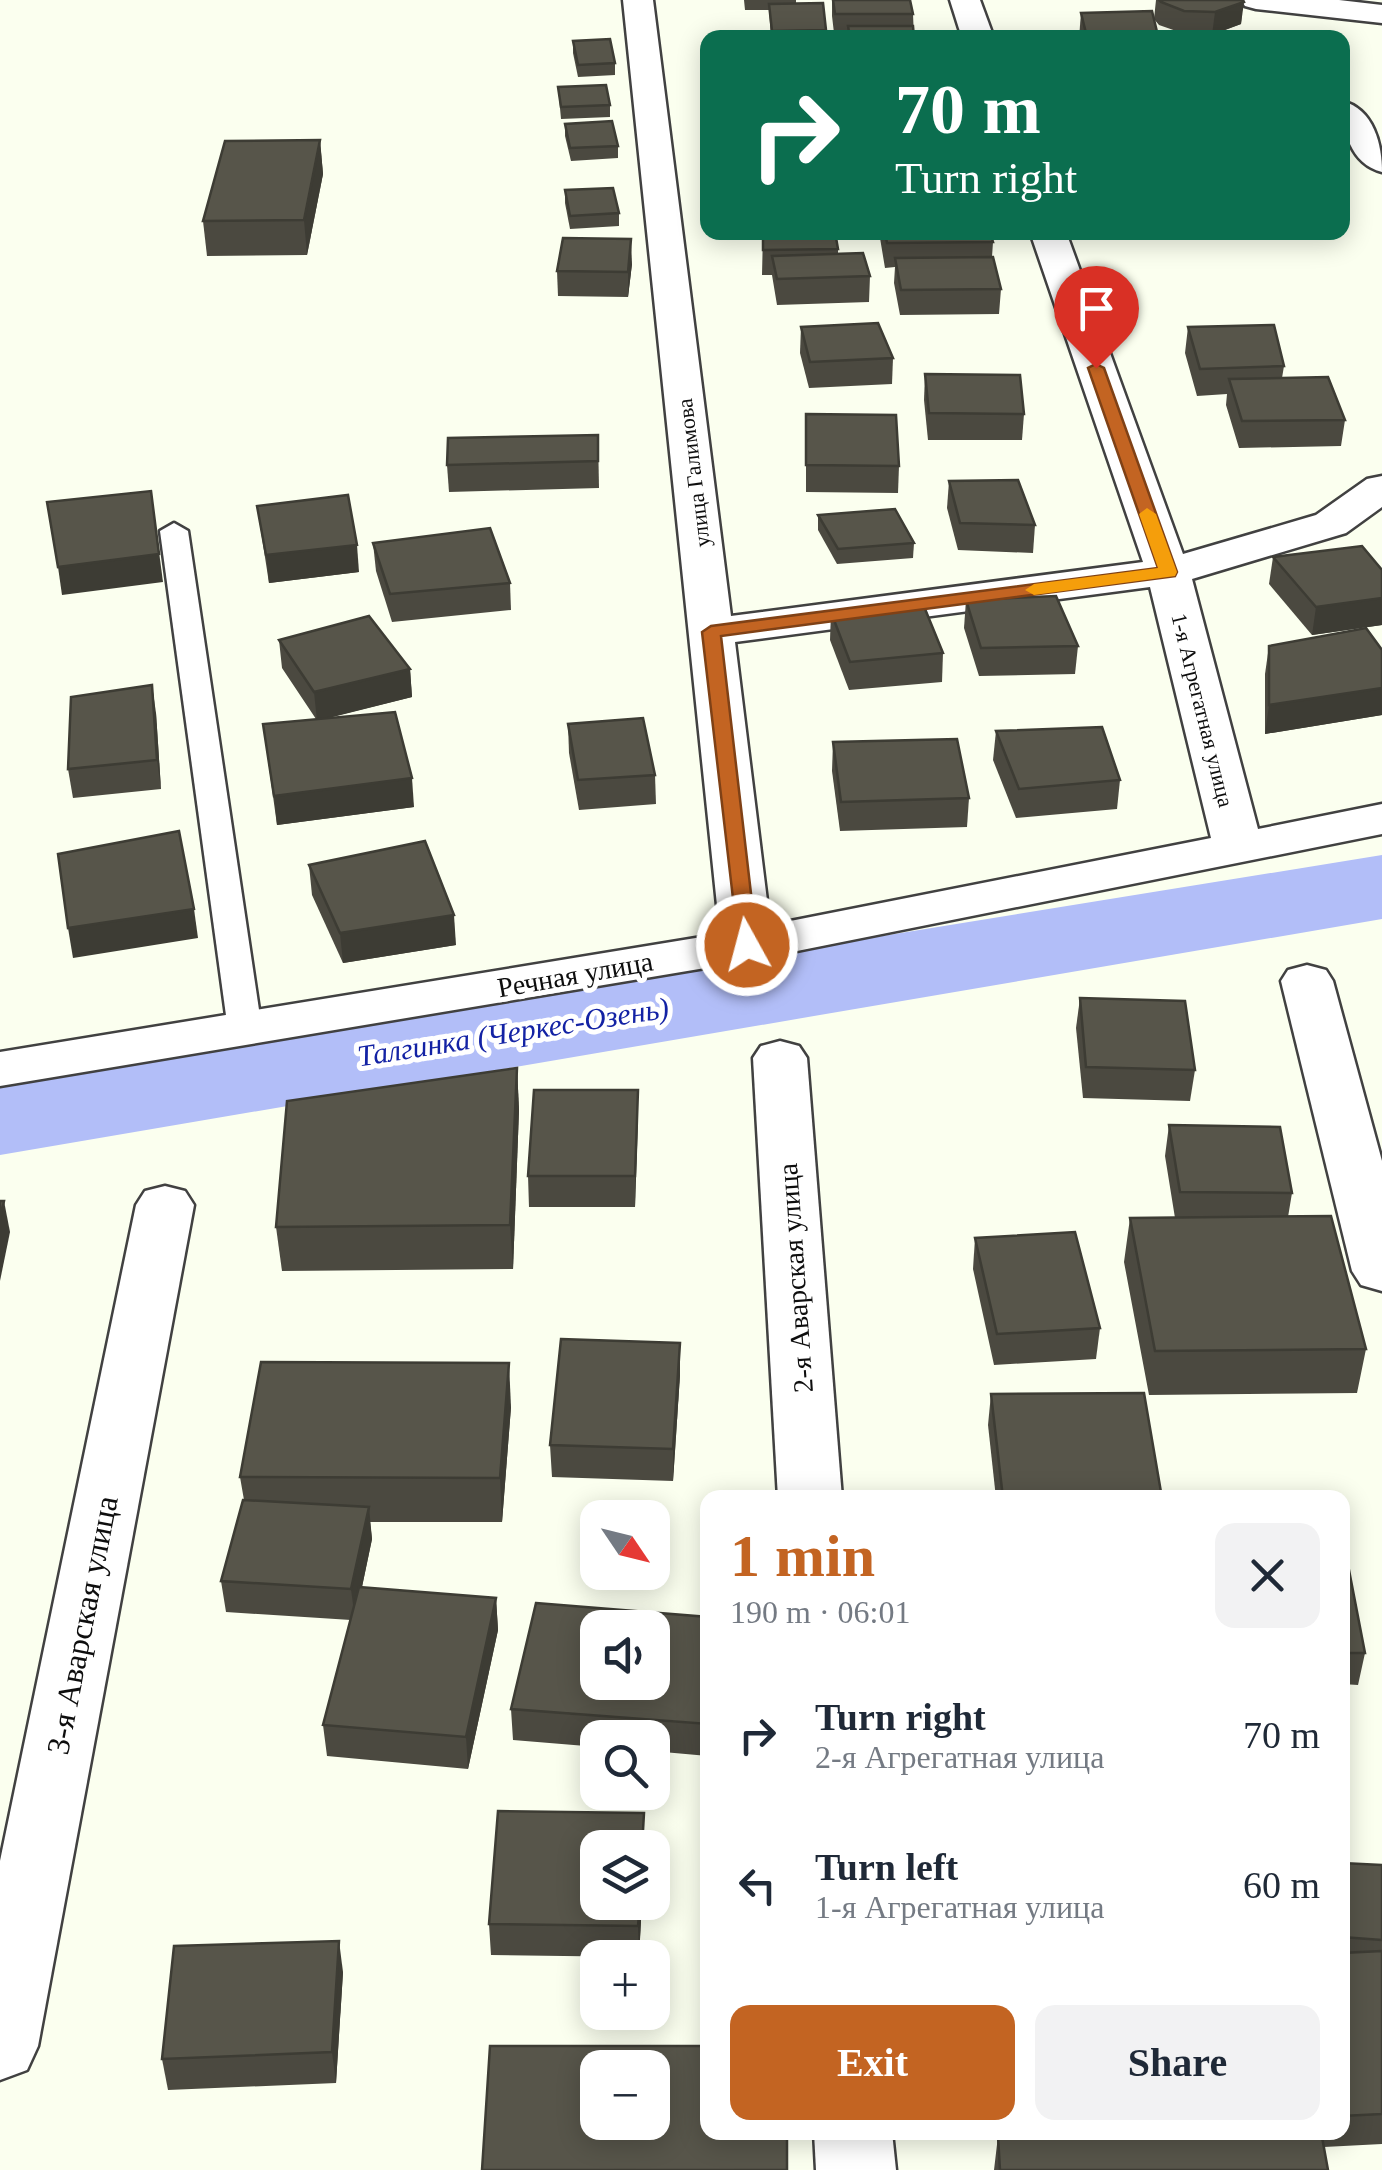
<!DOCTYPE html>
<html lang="en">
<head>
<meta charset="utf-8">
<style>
  body { margin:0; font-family:Georgia,serif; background:#f2f2f3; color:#1f2937; height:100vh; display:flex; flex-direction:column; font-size:38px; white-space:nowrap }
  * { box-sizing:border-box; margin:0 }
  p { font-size:32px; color:#747a83 }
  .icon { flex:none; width:55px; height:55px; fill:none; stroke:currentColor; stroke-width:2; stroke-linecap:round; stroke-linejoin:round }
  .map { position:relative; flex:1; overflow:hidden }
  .drawer { position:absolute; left:700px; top:1490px; width:650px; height:650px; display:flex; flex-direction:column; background:#fff; border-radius:20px; box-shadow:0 5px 25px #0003 }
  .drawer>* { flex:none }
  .guide { position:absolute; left:700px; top:30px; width:650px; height:210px; border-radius:20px; box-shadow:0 5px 25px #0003; background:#0b6e4f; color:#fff; overflow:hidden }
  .needle { width:65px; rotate:125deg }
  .buttons { position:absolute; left:580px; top:1500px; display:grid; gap:20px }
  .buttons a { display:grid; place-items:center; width:90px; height:90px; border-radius:20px; background:#fff; box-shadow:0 5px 25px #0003; font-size:50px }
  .pin { position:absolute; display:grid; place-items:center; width:85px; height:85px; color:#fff; margin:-102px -42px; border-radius:50% 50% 50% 0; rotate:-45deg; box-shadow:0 0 10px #0007 }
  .pin .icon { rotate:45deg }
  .me { position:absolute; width:110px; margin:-55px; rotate:353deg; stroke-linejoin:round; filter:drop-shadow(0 0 8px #0008) }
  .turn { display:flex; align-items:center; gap:35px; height:210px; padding:0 30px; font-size:45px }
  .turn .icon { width:130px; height:130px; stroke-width:2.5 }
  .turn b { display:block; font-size:70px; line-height:85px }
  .round { display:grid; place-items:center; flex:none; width:105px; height:105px; border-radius:20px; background:#f2f2f3 }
  .overview { display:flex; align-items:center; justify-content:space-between; height:170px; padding:0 30px }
  h1 { font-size:60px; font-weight:700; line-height:75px; color:#c36422 }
  .primary-button { display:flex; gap:20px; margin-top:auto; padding:20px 30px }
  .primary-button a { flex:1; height:115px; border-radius:20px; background:#c36422; color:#fff; font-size:40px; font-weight:700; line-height:115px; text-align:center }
  .primary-button a+a { background:#f2f2f3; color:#1f2937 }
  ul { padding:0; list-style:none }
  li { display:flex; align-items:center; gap:30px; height:150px; padding:0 30px }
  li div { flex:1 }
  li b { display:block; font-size:38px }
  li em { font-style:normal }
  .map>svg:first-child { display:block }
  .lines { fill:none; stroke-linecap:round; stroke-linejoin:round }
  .river { fill:#b2bef8; fill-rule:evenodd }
  .service-casing { stroke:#414141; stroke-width:5 }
  .minor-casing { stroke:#414141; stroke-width:5 }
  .service { fill:#fff; fill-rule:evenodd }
  .minor { fill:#fff; fill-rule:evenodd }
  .wall { fill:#4b4940 }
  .shaded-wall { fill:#3d3c34 }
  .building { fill:#57554a; stroke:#3d3c34; stroke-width:2.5; fill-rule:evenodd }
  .route { fill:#c36422; stroke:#7f4116; stroke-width:2.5 }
  .slow { fill:#f59e0b }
  .labels { text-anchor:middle; stroke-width:10; stroke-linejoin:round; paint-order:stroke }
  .far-street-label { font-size:22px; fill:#0e0e0e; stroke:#fff }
  .street-label { font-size:28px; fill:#0e0e0e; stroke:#fff }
  .water-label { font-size:30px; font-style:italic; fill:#1322a4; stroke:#fff }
  .near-street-label { font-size:32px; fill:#0e0e0e; stroke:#fff }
</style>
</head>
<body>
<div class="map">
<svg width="1382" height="2170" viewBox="0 0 1382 2170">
  <rect width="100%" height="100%" fill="#fbffef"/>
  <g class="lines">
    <path class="river" d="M 1382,855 L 1382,919 L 0,1155 L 0,1079 Z"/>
    <defs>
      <path id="service" d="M 174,523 L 188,531 L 262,1030 L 257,1038 L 245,1041 L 233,1038 L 228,1030 L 160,531 Z"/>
      <g id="minor">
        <path d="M 623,0 L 653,0 L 731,616 L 1143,562 L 1030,232 L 1066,232 L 1183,554 L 1316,515 L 1367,479 L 1382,476 L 1382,507 L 1346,533 L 1192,579 L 1258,829 L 1382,804 L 1382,834 L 747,961 L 0,1086 L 0,1052 L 720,934 ZM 1150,587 L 1211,838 L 770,925 L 735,642 Z"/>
        <path d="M 950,0 L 980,0 L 994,38 L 962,38 Z"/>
        <path d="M 1241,0 L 1339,0 L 1382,5 L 1382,23 L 1256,9 L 1245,6 Z"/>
        <path d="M 1342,101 C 1374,109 1382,145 1382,172 C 1350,164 1342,129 1342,101 Z"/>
        <path d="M 1307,965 L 1326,970 L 1333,981 L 1382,1161 L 1382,1291 L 1361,1285 L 1352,1271 L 1281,981 L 1288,970 Z"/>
        <path d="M 780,1041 L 799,1046 L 807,1058 L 842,1498 L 778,1498 L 753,1058 L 761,1046 Z"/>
        <path d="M 165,1186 L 185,1191 L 194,1205 L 38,2046 L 27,2070 L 0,2080 L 0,1861 L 136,1205 L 145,1191 Z"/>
        <path d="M 814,2132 L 892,2132 L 896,2170 L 816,2170 Z"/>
      </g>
    </defs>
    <use href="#service" class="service-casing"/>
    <use href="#minor" class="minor-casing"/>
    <use href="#service" class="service"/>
    <use href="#minor" class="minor"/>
  </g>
  <g class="wall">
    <path d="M 744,0 L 796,0 L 796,4 L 826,30 L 826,33 L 834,33 L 832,16 L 832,0 L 910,0 L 913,14 L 914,38 L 771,38 L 769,10 L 745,10 Z"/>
    <path d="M 1156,0 L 1243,0 L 1241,24 L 1216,33 L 1227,38 L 1171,38 L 1172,33 L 1182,33 L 1159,25 L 1154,19 Z"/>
    <path d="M 1081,13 L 1158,36 L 1158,38 L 1079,38 Z"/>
    <path d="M 573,41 L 615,63 L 615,75 L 578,77 L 573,53 Z"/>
    <path d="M 558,87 L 610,105 L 610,117 L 561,119 Z"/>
    <path d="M 565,124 L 618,146 L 618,158 L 571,161 L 565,136 Z"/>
    <path d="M 320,140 L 323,174 L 307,255 L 207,256 L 203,221 Z"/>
    <path d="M 565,190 L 619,213 L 619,226 L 570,229 L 565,203 Z"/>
    <path d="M 763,232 L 838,249 L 838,254 L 870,276 L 869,302 L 777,305 L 772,275 L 762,275 Z"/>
    <path d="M 879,232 L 990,232 L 993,242 L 992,257 L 1001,289 L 999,314 L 900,315 L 894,283 L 895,267 L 885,268 Z"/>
    <path d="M 632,264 L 628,297 L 558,296 L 557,271 Z"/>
    <path d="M 801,327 L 893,358 L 892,384 L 809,388 L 800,353 Z"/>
    <path d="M 1188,327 L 1284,366 L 1282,378 L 1345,420 L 1341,446 L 1239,448 L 1226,405 L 1227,394 L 1197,396 L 1185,353 Z"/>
    <path d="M 925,374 L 1024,414 L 1022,440 L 928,440 L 924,400 Z"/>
    <path d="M 806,414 L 899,466 L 898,493 L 806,492 Z"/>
    <path d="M 598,435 L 599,488 L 449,492 L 447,465 Z"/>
    <path d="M 949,481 L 1035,525 L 1033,553 L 958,550 L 947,508 Z"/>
    <path d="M 257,506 L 359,572 L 269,583 Z"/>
    <path d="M 818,515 L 914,543 L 913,558 L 837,564 L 818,530 Z"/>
    <path d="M 373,543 L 510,583 L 511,610 L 392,622 L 376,571 Z"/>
    <path d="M 1273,557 L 1382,570 L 1382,625 L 1312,635 L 1269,584 Z"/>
    <path d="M 966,600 L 1078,646 L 1075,674 L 979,676 L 964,628 Z"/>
    <path d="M 831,612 L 943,653 L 942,682 L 849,690 L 830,640 Z"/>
    <path d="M 279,640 L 410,669 L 412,697 L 331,717 L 414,807 L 277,825 L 263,724 L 316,719 L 282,668 Z"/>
    <path d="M 1269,646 L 1382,650 L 1382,715 L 1265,734 L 1265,674 Z"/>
    <path d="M 156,713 L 161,789 L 73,798 L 68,769 Z"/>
    <path d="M 568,724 L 655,775 L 656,804 L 579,810 L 569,753 Z"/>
    <path d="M 996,731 L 1120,780 L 1117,809 L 1016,818 L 993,760 Z"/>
    <path d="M 833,742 L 969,798 L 967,827 L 840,831 L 832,771 Z"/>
    <path d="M 309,865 L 456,945 L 343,963 L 312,895 Z"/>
    <path d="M 1080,998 L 1195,1070 L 1190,1101 L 1083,1098 L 1076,1028 Z"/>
    <path d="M 517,1068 L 519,1110 L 513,1269 L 282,1271 L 276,1227 Z"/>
    <path d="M 638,1090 L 635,1207 L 529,1207 L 528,1176 Z"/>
    <path d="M 1169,1125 L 1292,1193 L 1288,1217 L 1366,1349 L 1357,1393 L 1149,1395 L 1124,1262 L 1130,1218 L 1175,1218 L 1165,1156 Z"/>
    <path d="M 975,1238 L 1100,1328 L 1096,1359 L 994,1365 L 973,1269 Z"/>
    <path d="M 680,1343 L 680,1375 L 673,1481 L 552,1477 L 550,1445 Z"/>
    <path d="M 991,1394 L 1162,1498 L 996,1498 L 988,1425 Z"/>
    <path d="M 511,1407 L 502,1522 L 370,1522 L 372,1539 L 362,1587 L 496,1598 L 498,1630 L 468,1769 L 327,1756 L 323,1725 L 351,1620 L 226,1612 L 221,1581 L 244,1500 L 240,1477 Z"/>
    <path d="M 1342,1539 L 1365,1653 L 1358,1685 L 1342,1684 Z"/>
    <path d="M 708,1617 L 708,1756 L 652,1751 L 652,1738 L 598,1738 L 598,1747 L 513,1740 L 511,1709 Z"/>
    <path d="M 644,1813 L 644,1848 L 598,1848 L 642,1902 L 639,1957 L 491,1955 L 489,1924 Z"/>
    <path d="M 1342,1863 L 1382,1865 L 1382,2144 L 1324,2147 L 1328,2170 L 994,2170 L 998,2136 L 1278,2137 L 1277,2132 L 1342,2132 Z"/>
    <path d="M 343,1972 L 336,2083 L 168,2090 L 162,2059 Z"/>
  </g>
  <g class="shaded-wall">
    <path d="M 1244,2 L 1241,24 L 1212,35 L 1215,12 Z"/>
    <path d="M 320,140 L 323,174 L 307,255 L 304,220 Z"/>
    <path d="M 631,239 L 632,264 L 628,297 L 628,272 Z"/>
    <path d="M 151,491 L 163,582 L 62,595 L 58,567 Z"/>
    <path d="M 357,545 L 359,572 L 269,583 L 266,555 Z"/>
    <path d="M 1382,598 L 1382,625 L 1312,635 L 1316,607 Z"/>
    <path d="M 410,669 L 412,697 L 317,721 L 314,692 Z"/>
    <path d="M 152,685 L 156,713 L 161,789 L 157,760 Z"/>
    <path d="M 1382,688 L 1382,715 L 1265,734 L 1269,705 Z"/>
    <path d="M 412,778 L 414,807 L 277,825 L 274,796 Z"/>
    <path d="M 194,909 L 198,938 L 73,958 L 68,928 Z"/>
    <path d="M 454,915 L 456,945 L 343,963 L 340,933 Z"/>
    <path d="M 517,1068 L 519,1110 L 513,1269 L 510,1225 Z"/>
    <path d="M 638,1090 L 638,1121 L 635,1207 L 635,1176 Z"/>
    <path d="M 4,1201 L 10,1232 L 0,1281 L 0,1219 Z"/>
    <path d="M 680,1343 L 680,1375 L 673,1481 L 673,1449 Z"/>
    <path d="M 509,1363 L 511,1407 L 502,1522 L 500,1478 Z"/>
    <path d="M 369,1507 L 372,1539 L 355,1620 L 351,1589 Z"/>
    <path d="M 496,1598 L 498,1630 L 468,1769 L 466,1737 Z"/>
    <path d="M 640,1902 L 642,1902 L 639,1957 L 638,1926 Z"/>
    <path d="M 339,1941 L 343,1972 L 336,2083 L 332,2052 Z"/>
  </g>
  <g class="building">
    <path d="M 833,0 L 910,0 L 913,14 L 835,14 Z"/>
    <path d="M 1159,0 L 1243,0 L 1244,2 L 1215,12 L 1184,11 L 1161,2 Z"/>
    <path d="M 823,3 L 826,30 L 772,31 L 769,4 Z"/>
    <path d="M 1152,11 L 1158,36 L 1087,37 L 1081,13 Z"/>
    <path d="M 848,26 L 913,26 L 914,38 L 850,38 Z"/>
    <path d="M 776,32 L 840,33 L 841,38 L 776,38 Z"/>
    <path d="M 1172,33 L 1226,34 L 1227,38 L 1173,38 Z"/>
    <path d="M 610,39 L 615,63 L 578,65 L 573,41 Z"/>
    <path d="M 606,85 L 610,105 L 561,107 L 558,87 Z"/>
    <path d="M 612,121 L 618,146 L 570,148 L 565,124 Z"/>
    <path d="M 320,140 L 304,220 L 203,221 L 225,141 Z"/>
    <path d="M 613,188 L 619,213 L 570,216 L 565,190 Z"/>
    <path d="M 763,232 L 835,232 L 838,249 L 763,250 Z"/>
    <path d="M 885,232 L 990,232 L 993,242 L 887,243 Z"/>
    <path d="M 563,238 L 631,239 L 628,272 L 557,271 Z"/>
    <path d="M 863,253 L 870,276 L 777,279 L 772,256 Z"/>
    <path d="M 993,257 L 1001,289 L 901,290 L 895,258 Z"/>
    <path d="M 878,323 L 893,358 L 810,362 L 801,327 Z"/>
    <path d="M 1274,325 L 1284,366 L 1200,369 L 1188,327 Z"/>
    <path d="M 925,374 L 1020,375 L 1024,414 L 929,413 Z"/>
    <path d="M 1328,377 L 1345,420 L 1242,421 L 1229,379 Z"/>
    <path d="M 806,414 L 896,415 L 899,466 L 806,465 Z"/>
    <path d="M 598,435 L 598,461 L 447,465 L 448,438 Z"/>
    <path d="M 1018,480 L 1035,525 L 960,523 L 949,481 Z"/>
    <path d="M 151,491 L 159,554 L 58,567 L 47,502 Z"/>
    <path d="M 348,495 L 357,545 L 266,555 L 257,506 Z"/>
    <path d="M 895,509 L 914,543 L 838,549 L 818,515 Z"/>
    <path d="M 490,528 L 510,583 L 390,594 L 373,543 Z"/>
    <path d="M 1362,546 L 1382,570 L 1382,598 L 1316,607 L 1273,557 Z"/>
    <path d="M 1056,596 L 1078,646 L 981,648 L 966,600 Z"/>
    <path d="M 923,604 L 943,653 L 850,662 L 831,612 Z"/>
    <path d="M 369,616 L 410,669 L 314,692 L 279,640 Z"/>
    <path d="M 1366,628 L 1382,650 L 1382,688 L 1269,705 L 1269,646 Z"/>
    <path d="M 152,685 L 157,760 L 68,769 L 71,697 Z"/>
    <path d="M 395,712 L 412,778 L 274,796 L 263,724 Z"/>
    <path d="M 643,718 L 655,775 L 578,780 L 568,724 Z"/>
    <path d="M 1102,727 L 1120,780 L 1019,789 L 996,731 Z"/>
    <path d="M 957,739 L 969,798 L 841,802 L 833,742 Z"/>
    <path d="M 179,831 L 194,909 L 68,928 L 58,854 Z"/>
    <path d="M 425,841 L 454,915 L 340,933 L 309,865 Z"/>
    <path d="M 1080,998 L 1185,1001 L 1195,1070 L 1086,1067 Z"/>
    <path d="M 517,1068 L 510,1225 L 276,1227 L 287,1101 Z"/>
    <path d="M 534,1090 L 638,1090 L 635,1176 L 528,1176 Z"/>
    <path d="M 1169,1125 L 1280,1127 L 1292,1193 L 1180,1192 Z"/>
    <path d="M 0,1201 L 4,1201 L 0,1219 Z"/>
    <path d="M 1331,1216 L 1366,1349 L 1155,1351 L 1130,1218 Z"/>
    <path d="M 1075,1232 L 1100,1328 L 997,1334 L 975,1238 Z"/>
    <path d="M 561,1339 L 680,1343 L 673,1449 L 550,1445 Z"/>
    <path d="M 261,1362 L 509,1363 L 500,1478 L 240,1477 Z"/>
    <path d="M 1144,1393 L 1162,1498 L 1003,1498 L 991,1394 Z"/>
    <path d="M 243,1500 L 369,1507 L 351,1589 L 221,1581 Z"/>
    <path d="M 1343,1539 L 1365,1653 L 1342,1653 Z"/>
    <path d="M 359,1587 L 496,1598 L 466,1737 L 323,1725 Z"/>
    <path d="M 536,1603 L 708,1617 L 708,1724 L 511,1709 ZM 598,1628 L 652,1628 L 652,1682 L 598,1682 Z"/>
    <path d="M 498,1811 L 644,1813 L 642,1848 L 598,1848 L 598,1902 L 640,1902 L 638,1926 L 489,1924 Z"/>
    <path d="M 1342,1863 L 1382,1865 L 1382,1940 L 1342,1937 Z"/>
    <path d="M 339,1941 L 332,2052 L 162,2059 L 174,1946 Z"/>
    <path d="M 1382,1951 L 1382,2114 L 1342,2116 L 1342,1953 Z"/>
    <path d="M 490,2046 L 708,2046 L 708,2132 L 787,2132 L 787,2170 L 482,2170 ZM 598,2068 L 652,2068 L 652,2122 L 598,2122 Z"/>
    <path d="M 998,2136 L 1322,2137 L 1328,2170 L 1000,2170 Z"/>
  </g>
  <path class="route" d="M 1096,364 L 1104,368 L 1177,572 L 1175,576 L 721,636 L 757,945 L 754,950 L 739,950 L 702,632 L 711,626 L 1158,568 L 1088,368 Z"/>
  <path class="slow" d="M 1147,508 L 1156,514 L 1177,572 L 1175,576 L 1034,595 L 1025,590 L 1034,584 L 1158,568 L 1139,514 Z"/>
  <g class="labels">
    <g class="far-street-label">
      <text transform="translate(693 473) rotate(-97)" y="8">улица Галимова</text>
      <text transform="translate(1203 710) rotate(76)" y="8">1-я Агрегатная улица</text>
    </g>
    <g class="street-label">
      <text transform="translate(575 974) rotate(-10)" y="10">Речная улица</text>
      <text transform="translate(795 1278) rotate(-94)" y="10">2-я Аварская улица</text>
    </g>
    <g class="water-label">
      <text transform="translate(513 1032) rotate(-9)" y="10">Талгинка (Черкес-Озень)</text>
    </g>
    <g class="near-street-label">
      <text transform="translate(82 1625) rotate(-79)" y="11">3-я Аварская улица</text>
    </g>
  </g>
</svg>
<div class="buttons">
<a><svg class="needle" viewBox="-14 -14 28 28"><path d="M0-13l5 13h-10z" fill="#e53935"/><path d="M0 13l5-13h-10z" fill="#747a83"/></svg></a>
<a><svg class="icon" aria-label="sound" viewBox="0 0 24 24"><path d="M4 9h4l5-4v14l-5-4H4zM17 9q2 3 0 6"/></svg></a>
<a><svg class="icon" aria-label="search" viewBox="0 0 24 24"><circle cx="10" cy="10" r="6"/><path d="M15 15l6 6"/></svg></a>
<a><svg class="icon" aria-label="layers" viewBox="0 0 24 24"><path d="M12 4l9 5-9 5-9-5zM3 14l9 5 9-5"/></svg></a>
<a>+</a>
<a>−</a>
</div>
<div class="pin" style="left:1096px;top:368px;background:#d93025"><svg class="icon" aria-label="arrive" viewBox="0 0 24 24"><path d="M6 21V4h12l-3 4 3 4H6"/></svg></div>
<svg class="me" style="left:747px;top:945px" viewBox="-20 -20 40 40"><circle r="17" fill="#c36422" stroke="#fff" stroke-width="3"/><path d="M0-11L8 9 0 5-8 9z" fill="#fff"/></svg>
<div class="guide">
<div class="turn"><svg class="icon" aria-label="right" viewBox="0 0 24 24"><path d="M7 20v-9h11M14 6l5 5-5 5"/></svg><div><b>70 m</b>Turn right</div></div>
</div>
<section class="drawer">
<div class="overview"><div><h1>1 min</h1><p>190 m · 06:01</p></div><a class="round"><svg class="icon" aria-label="close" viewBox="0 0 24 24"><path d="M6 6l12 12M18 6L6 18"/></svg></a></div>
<ul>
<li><svg class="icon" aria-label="right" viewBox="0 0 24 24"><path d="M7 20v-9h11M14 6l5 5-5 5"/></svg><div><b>Turn right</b><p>2-я Агрегатная улица</p></div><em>70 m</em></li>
<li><svg class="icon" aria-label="left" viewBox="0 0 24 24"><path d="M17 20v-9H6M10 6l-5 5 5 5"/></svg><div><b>Turn left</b><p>1-я Агрегатная улица</p></div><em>60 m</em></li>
</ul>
<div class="primary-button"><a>Exit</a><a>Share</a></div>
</section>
</div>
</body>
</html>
